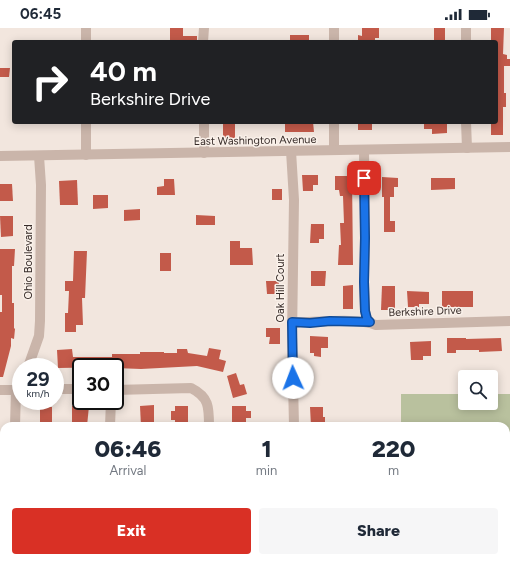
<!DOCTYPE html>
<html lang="en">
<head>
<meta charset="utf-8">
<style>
  body { margin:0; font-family:Figtree,sans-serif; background:#f6f6f7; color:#1f2937; height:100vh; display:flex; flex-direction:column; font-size:15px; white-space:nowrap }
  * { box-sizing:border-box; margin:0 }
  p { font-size:13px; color:#747a83 }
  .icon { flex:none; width:22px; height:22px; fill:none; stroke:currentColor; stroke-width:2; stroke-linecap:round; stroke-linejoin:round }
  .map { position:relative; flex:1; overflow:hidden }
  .sheet { position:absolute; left:0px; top:394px; width:510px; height:140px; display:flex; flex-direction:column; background:#fff; border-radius:12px 12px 0 0; box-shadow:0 2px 10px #0003 }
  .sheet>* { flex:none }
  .guide { position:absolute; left:12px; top:12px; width:486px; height:84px; border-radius:4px; box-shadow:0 2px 10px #0003; background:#202124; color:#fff; overflow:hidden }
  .fabs { position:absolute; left:458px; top:342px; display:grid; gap:8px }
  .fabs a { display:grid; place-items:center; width:40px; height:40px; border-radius:4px; background:#fff; box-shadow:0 2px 10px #0003; font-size:20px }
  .speed { position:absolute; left:12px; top:330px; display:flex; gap:8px; font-size:20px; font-weight:700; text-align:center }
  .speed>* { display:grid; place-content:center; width:52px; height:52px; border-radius:50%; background:#fff; box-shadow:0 2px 10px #0003; line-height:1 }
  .speed small { font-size:10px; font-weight:400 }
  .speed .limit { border:2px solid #111; border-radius:6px; background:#fff; color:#111 }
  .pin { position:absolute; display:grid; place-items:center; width:34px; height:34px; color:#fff; margin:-17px; border-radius:8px; box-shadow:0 2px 6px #0006 }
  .me { position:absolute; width:44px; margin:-22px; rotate:358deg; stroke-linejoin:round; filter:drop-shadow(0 0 3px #0008) }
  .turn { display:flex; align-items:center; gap:14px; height:84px; padding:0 12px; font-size:18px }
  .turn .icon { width:52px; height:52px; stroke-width:2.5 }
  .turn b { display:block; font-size:28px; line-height:34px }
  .eta { display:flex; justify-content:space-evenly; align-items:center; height:68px; text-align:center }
  .eta b { font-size:24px; font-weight:800; line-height:28px }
  .button { display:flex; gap:8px; margin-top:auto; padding:8px 12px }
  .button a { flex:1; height:46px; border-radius:4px; background:#d93025; color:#fff; font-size:16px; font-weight:800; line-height:46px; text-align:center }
  .button a+a { background:#f6f6f7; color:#1f2937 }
  .status { display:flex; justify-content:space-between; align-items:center; height:28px; padding:0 20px; background:#fff; direction:ltr }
  .status svg { height:11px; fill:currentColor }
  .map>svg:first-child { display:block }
  .green { fill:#b9c19e }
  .building { fill:#c35a4a }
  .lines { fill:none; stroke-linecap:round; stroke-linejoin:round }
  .minor { stroke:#cab5aa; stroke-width:10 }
  .tertiary { stroke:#cab5aa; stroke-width:10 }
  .route-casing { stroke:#114b97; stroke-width:10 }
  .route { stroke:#1a73e8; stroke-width:7 }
  .labels { text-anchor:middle; stroke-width:3; stroke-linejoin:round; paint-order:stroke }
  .street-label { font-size:11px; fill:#372c29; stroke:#faf1ea }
</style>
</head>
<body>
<div class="status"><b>06:45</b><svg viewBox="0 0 49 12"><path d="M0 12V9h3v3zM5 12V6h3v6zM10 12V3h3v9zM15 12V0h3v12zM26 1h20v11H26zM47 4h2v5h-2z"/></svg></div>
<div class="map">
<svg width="510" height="534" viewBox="0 0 510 534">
  <rect width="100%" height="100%" fill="#f2e6de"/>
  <path class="green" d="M 401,366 L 465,366 L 465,375 L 491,375 L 491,366 L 510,366 L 510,534 L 257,534 L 257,530 L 506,530 L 506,398 L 401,398 Z"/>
  <g class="building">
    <path d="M 170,0 L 183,0 L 183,8 L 197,8 L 197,14 L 170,14 Z"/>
    <path d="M 362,0 L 379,0 L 379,10 L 375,10 L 375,14 L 358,14 L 358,7 L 362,8 Z"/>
    <rect x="434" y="0" width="11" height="14"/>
    <path d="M 491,0 L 504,0 L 503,26 L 507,27 L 507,31 L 510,31 L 510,38 L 504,38 L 504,65 L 506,65 L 506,79 L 503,79 L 503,107 L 491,107 L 491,94 L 496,94 L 496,14 L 491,14 Z"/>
    <rect x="290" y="7" width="19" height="7"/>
    <path d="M 0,40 L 10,40 L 9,49 L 0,49 Z"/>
    <rect x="223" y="94" width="12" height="16"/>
    <path d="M 285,94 L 313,94 L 314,104 L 285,104 Z"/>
    <rect x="358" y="94" width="14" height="8"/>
    <path d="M 424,94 L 447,94 L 447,105 L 432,106 L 432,101 L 424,101 Z"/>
    <path d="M 302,147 L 318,147 L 318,157 L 313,157 L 313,163 L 303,163 Z"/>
    <path d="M 335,148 L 352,148 L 353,237 L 338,237 L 339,217 L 341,217 L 340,195 L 344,195 L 343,168 L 340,168 L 339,162 L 335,162 Z"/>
    <path d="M 382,149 L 398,150 L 398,159 L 394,159 L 394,169 L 390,169 L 390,193 L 395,193 L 395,204 L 384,204 L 384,169 L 382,169 Z"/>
    <path d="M 431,150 L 455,150 L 455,161 L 431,162 Z"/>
    <path d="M 164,151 L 174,151 L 175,167 L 157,167 L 157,159 L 164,158 Z"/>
    <path d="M 77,152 L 78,177 L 60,177 L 59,153 Z"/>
    <path d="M 0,156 L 12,156 L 13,173 L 0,173 Z"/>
    <rect x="272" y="161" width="10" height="11"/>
    <path d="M 93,167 L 108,167 L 108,180 L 93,181 Z"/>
    <path d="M 140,181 L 140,192 L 124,193 L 124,182 Z"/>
    <path d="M 196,187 L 215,188 L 215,197 L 196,197 Z"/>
    <path d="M 0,188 L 13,188 L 13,208 L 1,209 Z"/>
    <path d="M 311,196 L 324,196 L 324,211 L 319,211 L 319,215 L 310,215 Z"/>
    <path d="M 230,213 L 240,213 L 240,220 L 252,220 L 253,237 L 230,237 Z"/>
    <path d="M 0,221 L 15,221 L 14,238 L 12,238 L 12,275 L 14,275 L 14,300 L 15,301 L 14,311 L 11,310 L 11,318 L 3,349 L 0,349 L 0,284 L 2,284 L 2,267 L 0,267 Z"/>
    <path d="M 74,223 L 87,223 L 85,270 L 82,270 L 83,297 L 76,297 L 76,304 L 65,304 L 65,285 L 68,285 L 69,263 L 65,263 L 65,253 L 73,253 Z"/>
    <rect x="160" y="225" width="11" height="18"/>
    <path d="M 311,243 L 326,243 L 325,258 L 311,258 Z"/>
    <path d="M 266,253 L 279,253 L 279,266 L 267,266 Z"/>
    <path d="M 353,257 L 353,281 L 343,281 L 343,258 Z"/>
    <path d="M 382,258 L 395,258 L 395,282 L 381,282 Z"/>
    <path d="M 407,263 L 429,264 L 429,276 L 419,276 L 419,279 L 408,279 Z"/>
    <rect x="442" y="263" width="31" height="16"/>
    <path d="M 266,300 L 280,300 L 280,316 L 269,316 L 270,309 L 266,309 Z"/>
    <path d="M 310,308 L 328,309 L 328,320 L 321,320 L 321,329 L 314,328 L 314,325 L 310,325 Z"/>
    <path d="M 447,310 L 466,310 L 466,311 L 501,310 L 502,323 L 479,324 L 479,322 L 456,322 L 456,325 L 447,325 Z"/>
    <path d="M 431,313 L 431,328 L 423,328 L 423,332 L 411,332 L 410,314 Z"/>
    <path d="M 209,320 L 221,322 L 219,331 L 226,333 L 223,344 L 197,338 L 141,341 L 115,340 L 115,339 L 58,340 L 57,322 L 72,321 L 73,329 L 112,329 L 112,326 L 140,326 L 140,324 L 164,324 L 164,325 L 177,325 L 177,321 L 187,321 L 188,325 L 207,328 Z"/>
    <path d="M 236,345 L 240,357 L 244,356 L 247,366 L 233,370 L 227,348 Z"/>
    <path d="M 154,377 L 154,398 L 141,398 L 140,378 Z"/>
    <path d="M 72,378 L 89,378 L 87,398 L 72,398 Z"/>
    <path d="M 175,378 L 188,378 L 188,398 L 175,398 L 175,392 L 171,392 L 171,383 L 175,383 Z"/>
    <path d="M 232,378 L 246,378 L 246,383 L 251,383 L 251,390 L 246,390 L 246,398 L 232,398 Z"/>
    <rect x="40" y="379" width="12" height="19"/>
    <path d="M 310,379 L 323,379 L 323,389 L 325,389 L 325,398 L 311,398 Z"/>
  </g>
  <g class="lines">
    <g class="minor">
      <path d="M 466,0 L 466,14"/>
      <path d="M 86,14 L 86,0"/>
      <path d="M 203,14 L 204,0"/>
      <path d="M 334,14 L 334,0"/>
      <path d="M 86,94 L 86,127"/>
      <path d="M 204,94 L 204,125"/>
      <path d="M 334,94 L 334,122"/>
      <path d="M 466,94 L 467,120"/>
      <path d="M 364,122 L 365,210 L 364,254 L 365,283 L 367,291 L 370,295"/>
      <path d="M 291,123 L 294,172 L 292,309 L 294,398"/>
      <path d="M 293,294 C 317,295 354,289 376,297 L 510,293"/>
      <path d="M 28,339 L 39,308 L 40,293 L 41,157 L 39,128"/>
      <path d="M 55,361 L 81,361"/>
      <path d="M 0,362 L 16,362"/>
      <path d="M 115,362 L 191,360 C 209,369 209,379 209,398"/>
      <path d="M 15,398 L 16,362 L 21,353"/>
      <path d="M 110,398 L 111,373"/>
      <path d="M 15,530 L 15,534"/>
      <path d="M 112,530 L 112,534"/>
      <path d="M 207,530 L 207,534"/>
    </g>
    <path class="tertiary" d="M 0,128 L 510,119"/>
  </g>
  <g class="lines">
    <defs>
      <path id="route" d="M 293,350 L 292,294 L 310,295 L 330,293 L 370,294 L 367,291 L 365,283 L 364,254 L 365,210 L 364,150"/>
    </defs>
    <use href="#route" class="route-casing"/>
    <use href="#route" class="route"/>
  </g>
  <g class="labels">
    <g class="street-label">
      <text transform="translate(255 112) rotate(-1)" y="4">East Washington Avenue</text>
      <text transform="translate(28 234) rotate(-90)" y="4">Ohio Boulevard</text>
      <text transform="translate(280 260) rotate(-90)" y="4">Oak Hill Court</text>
      <text transform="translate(425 283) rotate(-2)" y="4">Berkshire Drive</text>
    </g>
  </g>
</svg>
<div class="fabs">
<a><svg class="icon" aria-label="search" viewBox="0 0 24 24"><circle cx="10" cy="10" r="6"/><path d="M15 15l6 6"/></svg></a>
</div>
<div class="speed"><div>29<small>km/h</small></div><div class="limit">30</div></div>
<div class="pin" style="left:364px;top:150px;background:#d93025"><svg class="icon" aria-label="arrive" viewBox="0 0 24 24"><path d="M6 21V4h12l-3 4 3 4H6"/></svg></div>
<svg class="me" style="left:293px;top:350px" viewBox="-20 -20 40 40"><circle r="19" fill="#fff"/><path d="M0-13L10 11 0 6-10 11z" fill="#1a73e8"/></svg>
<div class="guide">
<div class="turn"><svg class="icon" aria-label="right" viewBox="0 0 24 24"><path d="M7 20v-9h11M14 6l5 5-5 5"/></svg><div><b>40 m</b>Berkshire Drive</div></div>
</div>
<section class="sheet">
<div class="eta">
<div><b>06:46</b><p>Arrival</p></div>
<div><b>1</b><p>min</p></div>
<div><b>220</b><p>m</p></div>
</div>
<div class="button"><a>Exit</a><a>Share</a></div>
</section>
</div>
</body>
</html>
